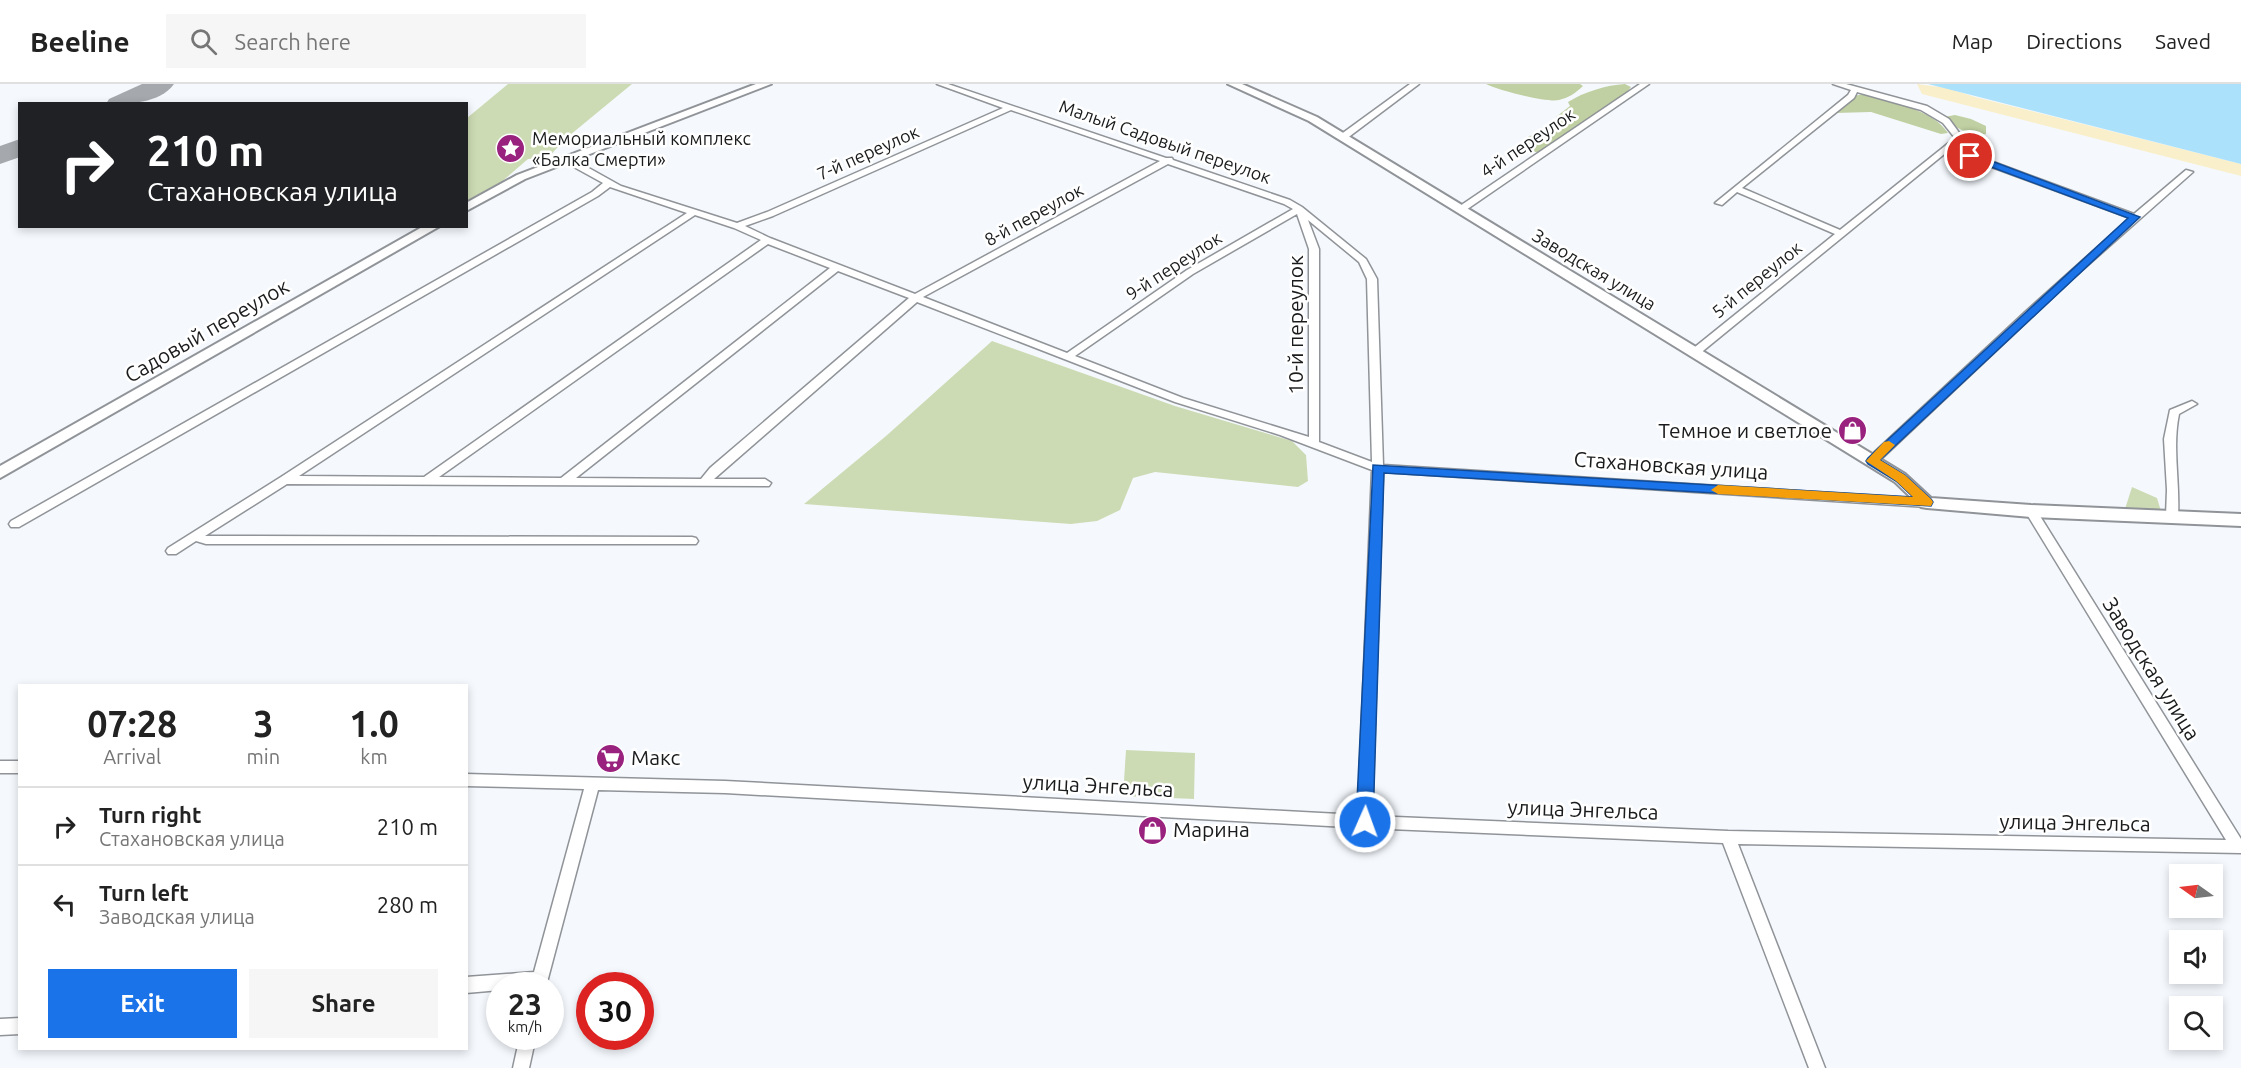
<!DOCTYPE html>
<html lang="en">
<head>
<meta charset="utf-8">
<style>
  body { margin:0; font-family:Ubuntu,sans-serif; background:#f6f6f6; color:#222; height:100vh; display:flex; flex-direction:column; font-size:22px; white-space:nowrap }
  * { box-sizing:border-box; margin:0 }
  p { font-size:20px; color:#767676 }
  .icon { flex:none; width:33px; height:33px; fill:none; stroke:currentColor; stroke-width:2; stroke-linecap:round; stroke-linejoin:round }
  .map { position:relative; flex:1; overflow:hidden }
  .drawer { position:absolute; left:18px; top:600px; width:450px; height:366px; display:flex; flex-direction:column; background:#fff; border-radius:0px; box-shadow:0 3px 9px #0003 }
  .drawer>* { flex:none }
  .banner { position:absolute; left:18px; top:18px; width:450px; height:126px; border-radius:0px; box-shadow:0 3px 9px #0003; background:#202124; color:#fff; overflow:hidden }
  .needle { width:39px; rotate:284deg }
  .buttons { position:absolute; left:2169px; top:780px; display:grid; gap:12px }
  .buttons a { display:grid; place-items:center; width:54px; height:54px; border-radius:0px; background:#fff; box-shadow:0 3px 9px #0003; font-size:30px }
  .speed { position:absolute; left:486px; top:888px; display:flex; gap:12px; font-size:30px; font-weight:700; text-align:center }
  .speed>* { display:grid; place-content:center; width:78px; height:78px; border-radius:50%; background:#fff; box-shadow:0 3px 9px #0003; line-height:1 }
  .speed small { font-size:15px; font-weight:400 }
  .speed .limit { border:9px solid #d22; background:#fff; color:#111 }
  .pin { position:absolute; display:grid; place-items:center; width:51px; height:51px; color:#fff; margin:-26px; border:3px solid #fff; border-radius:50%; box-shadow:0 2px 6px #0007 }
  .me { position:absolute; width:66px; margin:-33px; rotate:2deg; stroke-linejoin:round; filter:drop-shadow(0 0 4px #0008) }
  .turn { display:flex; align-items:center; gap:21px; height:126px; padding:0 30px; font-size:27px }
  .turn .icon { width:78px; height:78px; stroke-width:2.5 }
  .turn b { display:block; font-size:42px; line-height:51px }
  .eta { display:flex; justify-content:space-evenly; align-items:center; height:102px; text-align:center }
  .eta b { font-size:36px; font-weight:600; line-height:42px }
  .button { display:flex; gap:12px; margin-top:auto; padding:12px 30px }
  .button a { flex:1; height:69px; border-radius:0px; background:#1a73e8; color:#fff; font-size:24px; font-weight:600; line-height:69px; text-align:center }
  .button a+a { background:#f6f6f6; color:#222 }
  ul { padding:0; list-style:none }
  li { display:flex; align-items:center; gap:18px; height:78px; padding:0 30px; border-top:2px solid #e0e0e0 }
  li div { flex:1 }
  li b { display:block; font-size:22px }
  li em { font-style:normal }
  header { display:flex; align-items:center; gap:36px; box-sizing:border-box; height:84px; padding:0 30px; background:#fff; border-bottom:2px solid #e0e0e0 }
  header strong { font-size:28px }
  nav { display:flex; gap:33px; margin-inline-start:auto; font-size:21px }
  .search { width:420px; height:54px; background:#f6f6f6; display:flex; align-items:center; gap:15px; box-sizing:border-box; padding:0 21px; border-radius:0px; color:#767676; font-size:22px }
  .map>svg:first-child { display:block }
  .green { fill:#cddbb4 }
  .forest { fill:#c0d0a2 }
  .sand { fill:#f9efca }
  .water { fill:#ace1fb }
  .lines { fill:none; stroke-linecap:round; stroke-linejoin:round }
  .taxiway { fill:#a5a8ac; fill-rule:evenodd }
  .street-casing { stroke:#909498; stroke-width:3 }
  .secondary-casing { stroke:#909498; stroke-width:4 }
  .street { fill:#fff; fill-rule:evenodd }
  .secondary { fill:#fff; fill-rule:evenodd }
  .route { fill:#1a73e8; stroke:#114b97; stroke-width:1.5 }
  .slow { fill:#f59e0b }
  .labels { text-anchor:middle; stroke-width:5; stroke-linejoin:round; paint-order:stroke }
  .far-poi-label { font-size:18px; fill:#191b1c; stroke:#fff; text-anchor:start }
  .far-street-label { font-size:18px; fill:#191b1c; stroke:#fff }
  .street-label { font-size:21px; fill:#191b1c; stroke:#fff }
  .poi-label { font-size:21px; fill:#191b1c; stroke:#fff; text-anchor:start }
</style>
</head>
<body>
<header>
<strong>Beeline</strong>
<div class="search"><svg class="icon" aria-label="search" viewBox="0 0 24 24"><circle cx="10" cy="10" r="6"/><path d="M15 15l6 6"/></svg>Search here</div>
<nav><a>Map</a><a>Directions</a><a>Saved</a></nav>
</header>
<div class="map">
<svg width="2241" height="984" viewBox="0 0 2241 984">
  <rect width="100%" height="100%" fill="#f5f9fe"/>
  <g class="green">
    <path d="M 508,0 L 632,0 L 564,56 L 548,74 L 528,75 L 499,100 L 467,117 L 467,34 Z"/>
    <path d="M 992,257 L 1175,322 L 1292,357 L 1306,371 L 1308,397 L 1298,403 L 1155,388 L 1133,394 L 1120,426 L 1097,437 L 1071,440 L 804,420 L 886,352 Z"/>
    <path d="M 2132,403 L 2157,414 L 2161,427 L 2125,425 Z"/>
    <path d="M 1126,666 L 1195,669 L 1194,715 L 1123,712 Z"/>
  </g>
  <g class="forest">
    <path d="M 1486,0 L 1580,0 L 1583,2 C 1576,9 1568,14 1559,16 C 1548,19 1497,6 1486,0 Z"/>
    <path d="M 1625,0 L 1631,3 L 1626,9 L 1538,68 L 1527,68 L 1518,62 L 1529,52 L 1553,48 L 1557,40 L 1556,33 L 1570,22 L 1568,18 C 1584,8 1606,1 1625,0 Z"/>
    <path d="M 1867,10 C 1894,20 1932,25 1948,49 L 1941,50 L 1871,28 L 1835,29 L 1851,12 Z"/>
    <path d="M 1955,31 L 1971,35 L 1986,42 L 1986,50 C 1971,53 1954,44 1944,33 Z"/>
  </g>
  <path class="sand" d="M 1917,0 L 1947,4 L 1975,13 L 2241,80 L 2241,92 L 1922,10 Z"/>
  <path class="water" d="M 1928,0 L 2241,0 L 2241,80 Z"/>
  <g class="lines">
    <g class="taxiway">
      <path d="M 142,0 L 174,0 C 160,20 127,20 106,20 L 109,15 Z"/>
      <path d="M 20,55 L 20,73 L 0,80 L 0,62 Z"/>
    </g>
    <defs>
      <g id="street">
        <path d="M 937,0 L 948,0 L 1166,74 L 1172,74 L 1173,76 L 1290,116 L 1302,123 L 1366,175 L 1377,195 L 1383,381 L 1927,415 L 1933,419 L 1927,423 L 1383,388 L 1372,732 L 1728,747 L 2226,756 L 2025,427 L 2031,423 L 2035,424 L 2241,755 L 2241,769 L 1738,760 L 1825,984 L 1809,984 L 1723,759 L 1365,744 L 725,709 L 598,706 L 546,902 L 500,902 L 500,906 L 466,909 L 466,893 L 534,888 L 584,705 L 466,702 L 466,690 L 725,697 L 1358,731 L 1372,386 L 1280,351 L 1175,318 L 917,218 L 714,395 L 765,395 L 771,399 L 769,402 L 287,400 L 205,452 L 692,453 L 696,454 L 698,457 L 696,460 L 206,460 L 196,457 L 176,470 L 168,470 L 166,467 L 168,464 L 281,393 L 687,129 L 610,103 L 598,112 L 19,443 L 11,443 L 9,440 L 11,437 L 592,108 L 603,99 L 563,77 L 563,73 L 569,73 L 621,102 L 737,139 L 767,128 L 1003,24 ZM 1011,26 L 1160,77 L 915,210 L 770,154 L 745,142 L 773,132 ZM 1168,80 L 1284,120 L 1293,125 L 1187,186 L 1067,269 L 923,213 ZM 1297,130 L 1309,165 L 1309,353 L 1183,314 L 1075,272 L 1193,190 ZM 695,131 L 734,144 L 761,156 L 424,393 L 299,392 ZM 1308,136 L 1359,178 L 1367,195 L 1372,378 L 1319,358 L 1319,165 ZM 768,160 L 830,184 L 561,394 L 439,393 ZM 838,187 L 909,214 L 710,384 L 701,395 L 576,394 Z"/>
        <path d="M 1410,0 L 1419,0 L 1346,55 L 1340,55 L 1340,51 Z"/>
        <path d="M 1640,0 L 1649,0 L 1463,128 L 1457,128 L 1457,124 Z"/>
        <path d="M 1833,0 L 1846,0 L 1927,22 L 1949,35 L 1963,54 L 1953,63 L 2134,130 L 2186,86 L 2193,88 L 2071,196 L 1876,380 L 1872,381 L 1867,377 L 1868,374 L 2025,228 L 2130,134 L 1948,67 L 1698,271 L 1690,271 L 1690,267 L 1835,150 L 1737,108 L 1722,121 L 1715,119 L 1848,11 L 1851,6 ZM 1857,8 L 1921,26 L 1943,39 L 1955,54 L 1840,146 L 1742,104 L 1854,14 Z"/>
        <path d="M 2192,317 L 2197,320 L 2179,330 C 2172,364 2180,398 2178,432 L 2172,436 L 2166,432 L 2167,406 L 2164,355 L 2170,326 Z"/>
        <rect x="0" y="677" width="20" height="12"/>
        <path d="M 20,934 L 20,950 L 0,951 L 0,935 Z"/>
        <path d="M 520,952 L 536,952 L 529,984 L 513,984 Z"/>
      </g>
      <g id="secondary">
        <path d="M 756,0 L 771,0 L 525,95 L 466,127 L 466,119 L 517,91 Z"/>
        <path d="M 1228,0 L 1242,0 L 1317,33 L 1905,390 L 1931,414 L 2031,421 L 2241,430 L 2241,442 L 2031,433 L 1927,424 L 1921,423 L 1895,398 L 1309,37 Z"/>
        <path d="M 424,142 L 440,142 L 0,394 L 0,382 Z"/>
      </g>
    </defs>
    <use href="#street" class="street-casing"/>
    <use href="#secondary" class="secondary-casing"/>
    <use href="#street" class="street"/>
    <use href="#secondary" class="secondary"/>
  </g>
  <path class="route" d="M 1967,70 L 1973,70 L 2140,133 L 1880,376 L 1905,391 L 1931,415 L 1933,418 L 1931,422 L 1384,389 L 1373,738 L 1370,743 L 1365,745 L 1359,743 L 1356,738 L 1373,381 L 1913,413 L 1896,397 L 1868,380 L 1866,377 L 1868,374 L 2128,134 L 1967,74 Z"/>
  <path class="slow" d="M 1889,357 L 1895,361 L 1880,376 L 1905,391 L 1931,415 L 1933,418 L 1931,422 L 1718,410 L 1711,406 L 1718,401 L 1913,413 L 1896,397 L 1866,377 L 1884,358 Z"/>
  <defs>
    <symbol id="sight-disc" viewBox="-11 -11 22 22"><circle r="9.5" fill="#98227e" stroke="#fff"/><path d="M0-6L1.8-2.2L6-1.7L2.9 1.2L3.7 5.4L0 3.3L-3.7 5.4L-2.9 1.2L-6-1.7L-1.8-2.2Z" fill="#fff"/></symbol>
    <symbol id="shop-disc" viewBox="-11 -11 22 22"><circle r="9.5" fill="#98227e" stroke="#fff"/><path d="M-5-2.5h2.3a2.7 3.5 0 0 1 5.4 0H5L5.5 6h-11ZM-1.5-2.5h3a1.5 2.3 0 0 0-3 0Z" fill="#fff"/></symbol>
    <symbol id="supermarket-disc" viewBox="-11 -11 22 22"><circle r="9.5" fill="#98227e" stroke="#fff"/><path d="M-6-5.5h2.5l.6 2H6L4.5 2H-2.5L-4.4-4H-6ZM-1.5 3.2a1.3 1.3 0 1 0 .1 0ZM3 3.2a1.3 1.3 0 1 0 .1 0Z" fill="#fff"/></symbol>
  </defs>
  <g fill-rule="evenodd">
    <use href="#sight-disc" x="494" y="48" width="33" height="33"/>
    <use href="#shop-disc" x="1836" y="330" width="33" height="33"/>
    <use href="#supermarket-disc" x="594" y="658" width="33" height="33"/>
    <use href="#shop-disc" x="1136" y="730" width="33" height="33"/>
  </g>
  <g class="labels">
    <g class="far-poi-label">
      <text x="532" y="61">Мемориальный комплекс<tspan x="532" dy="21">«Балка Смерти»</tspan></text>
    </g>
    <g class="far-street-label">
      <text transform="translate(1165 58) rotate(19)" y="6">Малый Садовый переулок</text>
      <text transform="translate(1528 59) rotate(-34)" y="6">4-й переулок</text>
      <text transform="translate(868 69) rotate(-24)" y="6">7-й переулок</text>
      <text transform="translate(1034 131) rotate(-29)" y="6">8-й переулок</text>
      <text transform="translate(1174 182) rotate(-33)" y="6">9-й переулок</text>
      <text transform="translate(1594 186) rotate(31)" y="6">Заводская улица</text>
      <text transform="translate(1757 196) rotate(-39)" y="6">5-й переулок</text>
    </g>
    <g class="street-label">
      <text transform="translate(1296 241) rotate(-90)" y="7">10-й переулок</text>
      <text transform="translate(207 247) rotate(-30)" y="7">Садовый переулок</text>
      <text transform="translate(1671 382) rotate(4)" y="7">Стахановская улица</text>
      <text transform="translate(2151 585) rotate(58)" y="7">Заводская улица</text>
      <text transform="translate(1098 702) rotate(3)" y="7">улица Энгельса</text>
      <text transform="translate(1583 726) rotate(2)" y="7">улица Энгельса</text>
      <text transform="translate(2075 739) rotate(1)" y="7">улица Энгельса</text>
    </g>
    <g class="poi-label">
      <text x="1832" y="354" text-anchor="end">Темное и светлое</text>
      <text x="631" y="681">Макс</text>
      <text x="1173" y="753">Марина</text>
    </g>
  </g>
</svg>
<div class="buttons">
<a><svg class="needle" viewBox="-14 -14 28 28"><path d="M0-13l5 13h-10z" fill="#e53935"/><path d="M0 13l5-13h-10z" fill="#767676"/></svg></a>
<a><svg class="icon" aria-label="sound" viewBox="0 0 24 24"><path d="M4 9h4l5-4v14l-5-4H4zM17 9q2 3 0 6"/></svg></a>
<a><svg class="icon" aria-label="search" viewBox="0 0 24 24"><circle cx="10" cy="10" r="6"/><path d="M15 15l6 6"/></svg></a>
</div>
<div class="speed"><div>23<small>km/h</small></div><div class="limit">30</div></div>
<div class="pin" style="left:1970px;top:72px;background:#d93025"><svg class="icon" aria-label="arrive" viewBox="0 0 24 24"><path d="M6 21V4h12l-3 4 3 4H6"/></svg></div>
<svg class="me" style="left:1365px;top:738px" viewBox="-20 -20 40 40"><circle r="17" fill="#1a73e8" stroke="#fff" stroke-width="3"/><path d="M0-11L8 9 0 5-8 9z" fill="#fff"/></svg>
<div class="banner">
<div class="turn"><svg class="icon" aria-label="right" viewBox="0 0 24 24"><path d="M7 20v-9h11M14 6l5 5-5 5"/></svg><div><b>210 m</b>Стахановская улица</div></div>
</div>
<section class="drawer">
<div class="eta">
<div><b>07:28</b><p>Arrival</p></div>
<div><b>3</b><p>min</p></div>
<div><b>1.0</b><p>km</p></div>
</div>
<ul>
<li><svg class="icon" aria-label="right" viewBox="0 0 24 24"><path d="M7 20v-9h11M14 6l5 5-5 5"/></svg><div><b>Turn right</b><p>Стахановская улица</p></div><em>210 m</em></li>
<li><svg class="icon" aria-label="left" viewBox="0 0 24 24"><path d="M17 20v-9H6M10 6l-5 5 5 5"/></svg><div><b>Turn left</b><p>Заводская улица</p></div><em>280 m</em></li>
</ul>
<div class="button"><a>Exit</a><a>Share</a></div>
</section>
</div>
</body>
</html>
